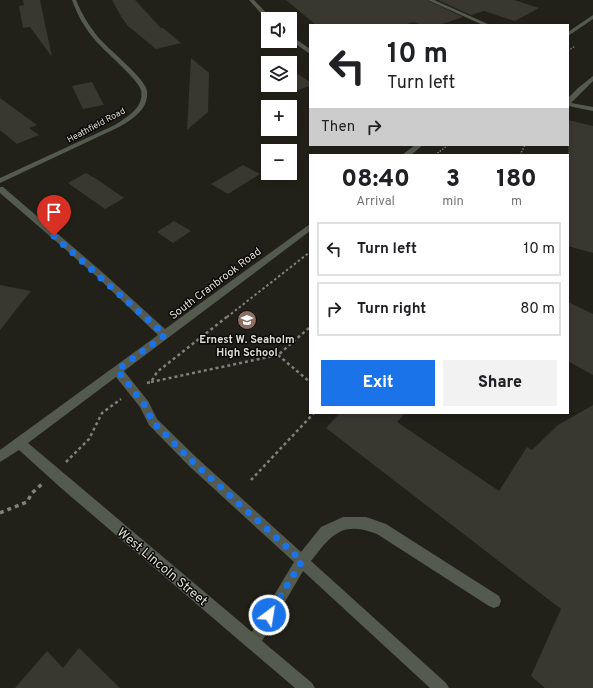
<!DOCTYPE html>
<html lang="en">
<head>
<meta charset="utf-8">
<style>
  body { margin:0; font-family:Overpass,sans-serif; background:#f2f2f2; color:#202124; height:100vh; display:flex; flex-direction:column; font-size:15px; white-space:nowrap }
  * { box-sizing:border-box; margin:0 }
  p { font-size:13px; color:#757577 }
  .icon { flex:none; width:22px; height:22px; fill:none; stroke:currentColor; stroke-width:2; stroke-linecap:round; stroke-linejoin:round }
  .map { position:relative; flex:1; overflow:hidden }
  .side { position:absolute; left:309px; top:154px; width:260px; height:260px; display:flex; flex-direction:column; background:#fff; border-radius:0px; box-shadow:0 2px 6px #0003 }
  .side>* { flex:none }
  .banner { position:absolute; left:309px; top:24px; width:260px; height:122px; border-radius:0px; box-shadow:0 2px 6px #0003; background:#fff; color:#202124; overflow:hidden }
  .fabs { position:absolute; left:261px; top:12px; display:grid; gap:8px }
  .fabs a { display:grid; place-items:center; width:36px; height:36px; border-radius:0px; background:#fff; box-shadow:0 2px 6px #0003; font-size:20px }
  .pin { position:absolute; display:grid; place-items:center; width:34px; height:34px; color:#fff; margin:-41px -17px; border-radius:50% 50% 50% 0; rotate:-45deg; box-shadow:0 0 4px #0007 }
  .pin .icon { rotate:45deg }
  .me { position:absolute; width:44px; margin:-22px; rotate:31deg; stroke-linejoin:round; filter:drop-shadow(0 0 3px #0008) }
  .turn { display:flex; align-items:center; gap:14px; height:84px; padding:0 12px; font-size:18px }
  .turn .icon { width:52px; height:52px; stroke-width:2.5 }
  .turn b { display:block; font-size:28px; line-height:34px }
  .then { display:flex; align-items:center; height:38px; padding:0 12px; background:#0003; gap:8px; font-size:15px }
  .eta { display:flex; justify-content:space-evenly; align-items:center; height:68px; text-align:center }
  .eta b { font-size:24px; font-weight:800; line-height:28px }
  .cta { display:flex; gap:8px; margin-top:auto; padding:8px 12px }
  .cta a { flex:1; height:46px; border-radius:0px; background:#1a73e8; color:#fff; font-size:16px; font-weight:800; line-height:46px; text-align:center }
  .cta a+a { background:#f2f2f2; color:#202124 }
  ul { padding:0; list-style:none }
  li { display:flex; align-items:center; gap:12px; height:54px; margin:0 8px 6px; padding:0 4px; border:2px solid #e0e0e0; border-radius:0px }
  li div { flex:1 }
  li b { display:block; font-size:15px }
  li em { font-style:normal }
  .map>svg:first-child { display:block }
  .building { fill:#393830 }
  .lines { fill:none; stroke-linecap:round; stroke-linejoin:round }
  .path-far3 { stroke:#81807a; stroke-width:1.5; stroke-dasharray:1.5 1.5; stroke-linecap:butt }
  .path-far2 { stroke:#81807a; stroke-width:2; stroke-dasharray:2.5 2.5; stroke-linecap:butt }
  .path-far1 { stroke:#81807a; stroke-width:2.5; stroke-dasharray:3 3; stroke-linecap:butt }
  .path { stroke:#81807a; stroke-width:3.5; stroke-dasharray:4 4; stroke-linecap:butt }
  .minor { fill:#555a4e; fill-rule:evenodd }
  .route { stroke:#1a73e8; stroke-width:7; stroke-dasharray:0 12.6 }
  .labels { text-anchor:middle; stroke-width:3; stroke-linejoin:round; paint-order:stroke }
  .far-street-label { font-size:9px; fill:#dfded9; stroke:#0b0a07 }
  .street-label { font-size:11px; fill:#dfded9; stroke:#0b0a07 }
  .poi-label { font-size:11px; font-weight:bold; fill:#dfded9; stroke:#0b0a07 }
  .near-street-label { font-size:13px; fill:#dfded9; stroke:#0b0a07 }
</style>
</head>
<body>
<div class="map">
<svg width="593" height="688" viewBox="0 0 593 688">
  <rect width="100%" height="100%" fill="#222119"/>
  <g class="building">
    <path d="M 23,0 L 40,0 L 52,57 L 30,27 L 23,28 L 19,6 L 24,5 Z"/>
    <path d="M 112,0 L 135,0 L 161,28 L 163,28 L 181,43 L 156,49 L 128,26 L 122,18 Z"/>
    <path d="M 286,0 L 427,0 L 463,17 L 439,25 L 421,25 L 414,22 L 404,25 L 316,25 Z"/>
    <path d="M 438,0 L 514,0 L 539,8 L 515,21 L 484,11 L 471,15 Z"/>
    <path d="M 191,58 L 209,73 L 208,112 L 187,130 Z"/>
    <path d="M 296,73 L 310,82 L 310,86 L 292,92 L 284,85 L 290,85 L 290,75 Z"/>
    <path d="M 92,82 L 104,105 L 83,109 L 72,86 Z"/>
    <path d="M 0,98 L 37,125 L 29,128 L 39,135 L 17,144 L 0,130 Z"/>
    <path d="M 568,120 L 593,126 L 593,253 L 568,246 Z"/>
    <path d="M 243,165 L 260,174 L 228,194 L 211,184 Z"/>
    <path d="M 86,173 L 98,180 L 124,198 L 105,209 L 68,183 Z"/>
    <path d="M 174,221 L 191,231 L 173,243 L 157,232 Z"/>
    <path d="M 0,285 L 31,291 L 0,330 Z"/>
    <path d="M 568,302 L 593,314 L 593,375 L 568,361 Z"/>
    <path d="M 593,405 L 593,688 L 545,688 L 531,676 L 561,609 L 326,428 L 340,413 L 405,413 L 397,422 L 499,491 L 527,447 L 532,450 L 558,425 Z"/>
    <path d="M 79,648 L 120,688 L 15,688 L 47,651 L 63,668 Z"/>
  </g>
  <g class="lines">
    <g class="path-far3">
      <path d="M 568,51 L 575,46"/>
      <path d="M 435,155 L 448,145"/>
      <path d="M 520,155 L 525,145"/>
    </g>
    <path class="path-far2" d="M 227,317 L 310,252"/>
    <g class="path-far1">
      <path d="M 278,355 L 310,382"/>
      <path d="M 151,382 L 278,355 L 310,327"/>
      <path d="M 147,383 L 151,382 L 157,372 L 228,316"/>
      <path d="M 66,462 L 89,439 L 102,413 L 121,399"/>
      <path d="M 251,480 L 314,413"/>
    </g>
    <path class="path" d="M 0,513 L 27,502 L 32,493 L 42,484"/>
    <g class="minor">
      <path d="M 72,0 L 76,0 C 82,15 88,24 98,37 C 107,48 146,79 147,91 C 149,109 133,119 119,127 L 0,183 L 0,178 L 115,125 C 127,117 145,107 141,90 C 138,79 104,51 95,40 C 84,27 78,16 72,0 Z"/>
      <path d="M 249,0 L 254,0 L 272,19 L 267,20 Z"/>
      <path d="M 428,0 L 434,0 L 490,25 L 483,25 Z"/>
      <path d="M 593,15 L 593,19 L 568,36 L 568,32 Z"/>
      <path d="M 290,35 L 310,49 L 310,54 L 290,40 Z"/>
      <path d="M 593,76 L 593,81 L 571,103 L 593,107 L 593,111 L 568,106 L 568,98 L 578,88 Z"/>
      <path d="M 415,145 L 423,145 L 411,155 L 402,155 Z"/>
      <path d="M 0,187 L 3,187 L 101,271 L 165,329 L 310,224 L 310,231 L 124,371 L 148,401 L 157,419 L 197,458 L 301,552 L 321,527 L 343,517 L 366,517 L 386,524 L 499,596 L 501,601 L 499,606 L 494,608 L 489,606 L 377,534 C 342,520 331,535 311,561 L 446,683 L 449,688 L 430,688 L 303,571 L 262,641 L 312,683 L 315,688 L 295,688 L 61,488 L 19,450 L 0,462 L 0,450 L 158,335 L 95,275 L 0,193 ZM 116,377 L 140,407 L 149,425 L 189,466 L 294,562 L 252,632 L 28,443 Z"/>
    </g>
  </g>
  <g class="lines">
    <path class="route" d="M 54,236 L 165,335 L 117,370 L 144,404 L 153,422 L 193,462 L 302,561 L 269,615"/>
  </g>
  <defs>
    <symbol id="school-disc" viewBox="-11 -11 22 22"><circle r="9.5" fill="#8d6e63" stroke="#0b0a07"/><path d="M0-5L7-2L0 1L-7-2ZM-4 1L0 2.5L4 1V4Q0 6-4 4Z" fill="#fff"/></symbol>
  </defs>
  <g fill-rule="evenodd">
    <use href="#school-disc" x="236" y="309" width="22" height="22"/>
  </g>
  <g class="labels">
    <g class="far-street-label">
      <text transform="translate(96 125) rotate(-28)" y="3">Heathfield Road</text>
    </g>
    <g class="street-label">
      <text transform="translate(215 283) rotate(-37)" y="4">South Cranbrook Road</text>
    </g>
    <g class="poi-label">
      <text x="247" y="343">Ernest W. Seaholm<tspan x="247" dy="13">High School</tspan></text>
    </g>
    <g class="near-street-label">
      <text transform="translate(163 566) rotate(40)" y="5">West Lincoln Street</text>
    </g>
  </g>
</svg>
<div class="fabs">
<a><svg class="icon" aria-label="sound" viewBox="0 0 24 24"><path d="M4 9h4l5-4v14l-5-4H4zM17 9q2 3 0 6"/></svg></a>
<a><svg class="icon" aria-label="layers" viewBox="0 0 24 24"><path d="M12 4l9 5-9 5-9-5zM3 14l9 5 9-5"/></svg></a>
<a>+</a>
<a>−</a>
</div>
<div class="pin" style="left:54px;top:236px;background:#d93025"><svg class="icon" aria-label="arrive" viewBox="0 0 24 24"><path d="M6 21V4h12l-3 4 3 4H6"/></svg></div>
<svg class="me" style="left:269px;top:615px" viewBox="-20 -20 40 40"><circle r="17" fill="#1a73e8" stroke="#fff" stroke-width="3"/><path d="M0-11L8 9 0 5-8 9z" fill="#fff"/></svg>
<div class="banner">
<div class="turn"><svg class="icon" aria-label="left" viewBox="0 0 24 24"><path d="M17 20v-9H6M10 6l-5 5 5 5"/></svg><div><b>10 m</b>Turn left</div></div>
<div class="then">Then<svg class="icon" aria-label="right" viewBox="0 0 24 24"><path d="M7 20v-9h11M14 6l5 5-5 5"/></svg></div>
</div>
<section class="side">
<div class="eta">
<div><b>08:40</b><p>Arrival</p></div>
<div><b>3</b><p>min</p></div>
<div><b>180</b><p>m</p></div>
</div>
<ul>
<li><svg class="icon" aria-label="left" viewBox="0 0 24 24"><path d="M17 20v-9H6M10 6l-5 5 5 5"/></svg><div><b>Turn left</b></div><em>10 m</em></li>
<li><svg class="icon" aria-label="right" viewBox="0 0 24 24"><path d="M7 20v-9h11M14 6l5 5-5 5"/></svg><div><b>Turn right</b></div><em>80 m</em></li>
</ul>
<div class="cta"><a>Exit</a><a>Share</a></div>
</section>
</div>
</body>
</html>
